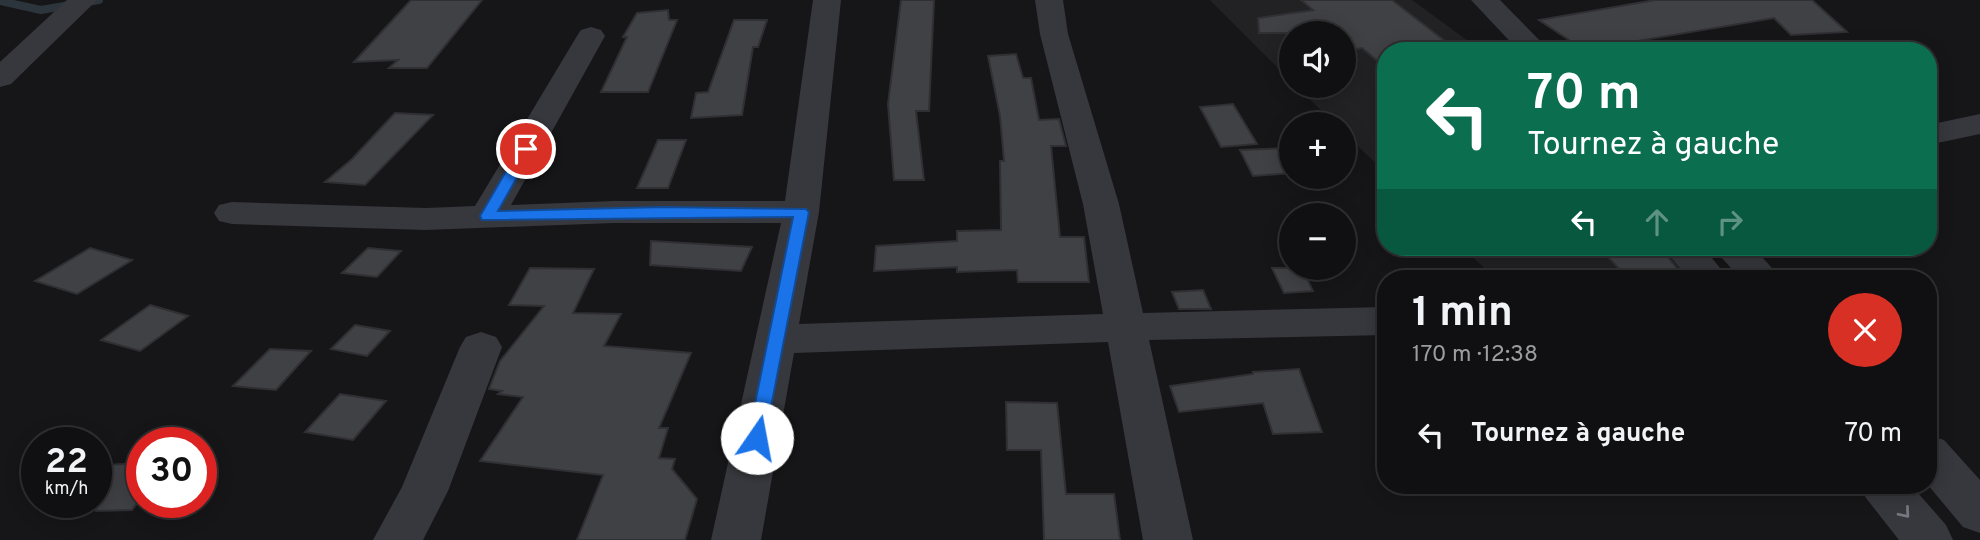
<!DOCTYPE html>
<html lang="fr">
<head>
<meta charset="utf-8">
<style>
  body { margin:0; font-family:Overpass,sans-serif; background:#19191b; color:#f1f3f6; height:100vh; display:flex; flex-direction:column; font-size:26px; white-space:nowrap }
  * { box-sizing:border-box; margin:0 }
  p { font-size:23px; color:#9c9d9f }
  .icon { flex:none; width:38px; height:38px; fill:none; stroke:currentColor; stroke-width:2; stroke-linecap:round; stroke-linejoin:round }
  .map { position:relative; flex:1; overflow:hidden }
  .panel { position:absolute; left:1377px; top:270px; width:560px; height:224px; display:flex; flex-direction:column; background:#101012; border-radius:28px; box-shadow:0 4px 18px #0003,0 0 0 2px #303032 }
  .panel>* { flex:none }
  .top-card { position:absolute; left:1377px; top:42px; width:560px; height:214px; border-radius:28px; box-shadow:0 4px 18px #0003,0 0 0 2px #303032; background:#0b6e4f; color:#fff; overflow:hidden }
  .tools { position:absolute; left:1279px; top:21px; display:grid; gap:14px }
  .tools a { display:grid; place-items:center; width:77px; height:77px; border-radius:50%; background:#101012; box-shadow:0 4px 18px #0003,0 0 0 2px #303032; font-size:35px }
  .speed { position:absolute; left:21px; top:427px; display:flex; gap:14px; font-size:35px; font-weight:700; text-align:center }
  .speed>* { display:grid; place-content:center; width:91px; height:91px; border-radius:50%; background:#101012; box-shadow:0 4px 18px #0003,0 0 0 2px #303032; line-height:1 }
  .speed small { font-size:18px; font-weight:400 }
  .speed .limit { border:10px solid #d22; background:#fff; color:#111 }
  .pin { position:absolute; display:grid; place-items:center; width:60px; height:60px; color:#fff; margin:-30px; border:4px solid #fff; border-radius:50%; box-shadow:0 2px 7px #0007 }
  .me { position:absolute; width:77px; margin:-38px; rotate:12deg; stroke-linejoin:round; filter:drop-shadow(0 0 5px #0008) }
  .turn { display:flex; align-items:center; gap:24px; height:147px; padding:0 35px; font-size:32px }
  .turn .icon { width:91px; height:91px; stroke-width:2.5 }
  .turn b { display:block; font-size:49px; line-height:60px }
  .lanes { display:flex; align-items:center; height:66px; padding:0 35px; background:#0003; justify-content:center; gap:35px; direction:ltr }
  .lanes .off { opacity:.35 }
  .round { display:grid; place-items:center; flex:none; width:74px; height:74px; border-radius:37px; background:#19191b }
  .head { display:flex; align-items:center; justify-content:space-between; height:119px; padding:0 35px }
  h1 { font-size:42px; font-weight:700; line-height:52px }
  ul { padding:0; list-style:none }
  li { display:flex; align-items:center; gap:21px; height:91px; padding:0 35px }
  li div { flex:1 }
  li b { display:block; font-size:26px }
  li em { font-style:normal }
  .map>svg:first-child { display:block }
  .built { fill:#222225 }
  .lines { fill:none; stroke-linecap:round; stroke-linejoin:round }
  .stream { stroke:#2c353c; stroke-width:8 }
  .building { fill:#404145; stroke:#303034; stroke-width:2 }
  .minor { fill:#37383d; fill-rule:evenodd }
  .oneway { stroke:#757881 }
  .route { fill:#1a73e8; stroke:#114b97; stroke-width:2 }
</style>
</head>
<body>
<div class="map">
<svg width="1980" height="540" viewBox="0 0 1980 540">
  <rect width="100%" height="100%" fill="#161618"/>
  <g class="built">
    <path d="M 1210,0 L 1412,0 L 1482,51 L 1386,51 L 1386,173 L 1344,133 L 1344,124 L 1335,124 L 1296,86 L 1344,86 L 1344,33 L 1292,33 L 1291,81 Z"/>
    <path d="M 1462,247 L 1672,247 L 1700,278 L 1495,278 Z"/>
  </g>
  <g class="lines">
    <path class="stream" d="M 0,1 L 41,10 L 99,0"/>
  </g>
  <g class="building">
    <path d="M 411,0 L 482,0 L 427,68 L 389,68 L 398,60 L 354,62 Z"/>
    <path d="M 901,0 L 934,0 L 929,111 L 916,111 L 924,180 L 894,180 L 888,104 Z"/>
    <path d="M 1301,0 L 1392,0 L 1458,51 L 1386,51 L 1386,68 L 1362,48 L 1344,51 L 1344,33 L 1259,33 L 1258,18 L 1313,10 Z"/>
    <path d="M 1655,0 L 1812,0 L 1847,32 L 1791,35 L 1774,18 L 1584,50 L 1539,20 Z"/>
    <path d="M 668,10 L 669,20 L 677,20 L 648,92 L 601,92 L 627,37 L 623,37 L 637,13 Z"/>
    <path d="M 734,20 L 767,20 L 758,47 L 753,47 L 742,115 L 691,118 L 696,93 L 708,92 Z"/>
    <path d="M 1016,54 L 1023,78 L 1031,78 L 1039,120 L 1059,119 L 1066,146 L 1051,146 L 1060,237 L 1084,237 L 1089,282 L 1018,282 L 1017,270 L 957,272 L 957,267 L 874,271 L 876,246 L 957,241 L 957,231 L 1001,230 L 1000,161 L 1004,161 L 1000,116 L 988,56 Z"/>
    <path d="M 1233,104 L 1257,144 L 1221,147 L 1200,107 Z"/>
    <path d="M 395,113 L 433,115 L 365,185 L 325,182 L 352,159 Z"/>
    <path d="M 658,140 L 686,140 L 668,188 L 637,188 Z"/>
    <path d="M 1292,148 L 1292,173 L 1253,176 L 1240,150 Z"/>
    <path d="M 651,241 L 752,247 L 741,271 L 650,265 Z"/>
    <path d="M 1598,247 L 1660,247 L 1685,278 L 1628,278 Z"/>
    <path d="M 90,248 L 132,260 L 77,294 L 35,281 Z"/>
    <path d="M 368,248 L 401,251 L 377,277 L 342,273 Z"/>
    <path d="M 530,268 L 594,269 L 573,313 L 621,314 L 604,346 L 691,353 L 659,428 L 668,428 L 659,458 L 675,459 L 672,469 L 697,499 L 685,540 L 577,540 L 603,475 L 480,461 L 523,397 L 498,394 L 502,391 L 489,389 L 500,361 L 544,306 L 509,305 Z"/>
    <path d="M 1272,268 L 1302,268 L 1313,291 L 1284,293 Z"/>
    <path d="M 1203,290 L 1211,309 L 1179,309 L 1172,292 Z"/>
    <path d="M 150,305 L 188,316 L 140,351 L 101,340 Z"/>
    <path d="M 355,325 L 390,331 L 367,356 L 331,349 Z"/>
    <path d="M 270,349 L 311,351 L 276,390 L 233,386 Z"/>
    <path d="M 1299,369 L 1322,432 L 1273,434 L 1263,403 L 1179,412 L 1170,386 L 1253,374 L 1253,372 Z"/>
    <path d="M 340,394 L 386,401 L 353,440 L 305,432 Z"/>
    <path d="M 1006,402 L 1057,403 L 1066,494 L 1114,494 L 1120,540 L 1044,540 L 1041,450 L 1007,450 Z"/>
    <path d="M 142,463 L 142,496 L 132,510 L 96,511 L 96,475 L 104,465 Z"/>
  </g>
  <g class="lines">
    <g class="minor">
      <path d="M 67,0 L 97,0 L 11,84 L 0,87 L 0,62 Z"/>
      <path d="M 813,0 L 841,0 L 819,212 L 799,324 L 1103,314 L 1083,204 L 1040,34 L 1035,0 L 1063,0 L 1068,34 L 1119,204 L 1143,313 L 1386,307 L 1386,335 L 1149,340 L 1193,540 L 1143,540 L 1108,342 L 794,353 L 761,540 L 711,540 L 781,223 L 614,223 L 426,230 L 232,224 L 219,221 L 214,213 L 219,205 L 232,202 L 426,208 L 475,206 L 577,36 L 581,30 L 591,27 L 601,30 L 605,36 L 511,205 L 614,201 L 785,201 Z"/>
      <path d="M 1471,0 L 1500,0 L 1550,51 L 1519,51 Z"/>
      <path d="M 1980,114 L 1980,134 L 1928,145 L 1928,125 Z"/>
      <path d="M 1663,247 L 1703,247 L 1728,278 L 1688,278 Z"/>
      <path d="M 1712,247 L 1753,247 L 1781,278 L 1740,278 Z"/>
      <path d="M 481,332 L 496,337 L 502,347 L 448,491 L 423,540 L 373,540 L 402,487 L 460,347 L 466,337 Z"/>
      <path d="M 1928,435 L 1944,440 L 1980,480 L 1980,533 L 1963,527 L 1928,485 Z"/>
      <path d="M 1859,485 L 1911,485 L 1946,525 L 1953,540 L 1899,540 L 1866,498 Z"/>
    </g>
  </g>
  <defs><path id="oneway-chevron" d="M-2-3.5L2.5 0L-2 3.5" fill="none" stroke-width="1.6" stroke-linecap="round" stroke-linejoin="round" transform="scale(1.75)"/></defs>
  <use class="oneway" href="#oneway-chevron" transform="translate(1905 513) rotate(50)"/>
  <path class="route" d="M 526,145 L 533,149 L 498,211 L 663,207 L 806,209 L 809,212 L 764,443 L 757,445 L 751,443 L 748,438 L 793,217 L 482,220 L 480,216 L 519,149 Z"/>
</svg>
<div class="tools">
<a><svg class="icon" aria-label="sound" viewBox="0 0 24 24"><path d="M4 9h4l5-4v14l-5-4H4zM17 9q2 3 0 6"/></svg></a>
<a>+</a>
<a>−</a>
</div>
<div class="speed"><div>22<small>km/h</small></div><div class="limit">30</div></div>
<div class="pin" style="left:526px;top:149px;background:#d93025"><svg class="icon" aria-label="arrive" viewBox="0 0 24 24"><path d="M6 21V4h12l-3 4 3 4H6"/></svg></div>
<svg class="me" style="left:757px;top:438px" viewBox="-20 -20 40 40"><circle r="19" fill="#fff"/><path d="M0-13L10 11 0 6-10 11z" fill="#1a73e8"/></svg>
<div class="top-card">
<div class="turn"><svg class="icon" aria-label="left" viewBox="0 0 24 24"><path d="M17 20v-9H6M10 6l-5 5 5 5"/></svg><div><b>70 m</b>Tournez à gauche</div></div>
<div class="lanes"><svg class="icon" aria-label="left" viewBox="0 0 24 24"><path d="M17 20v-9H6M10 6l-5 5 5 5"/></svg><svg class="icon off" aria-label="ahead" viewBox="0 0 24 24"><path d="M12 20V5M6 11l6-6 6 6"/></svg><svg class="icon off" aria-label="right" viewBox="0 0 24 24"><path d="M7 20v-9h11M14 6l5 5-5 5"/></svg></div>
</div>
<section class="panel">
<div class="head"><div><h1>1 min</h1><p>170 m · 12:38</p></div><a class="round" style="background:#d93025;color:#fff"><svg class="icon" aria-label="close" viewBox="0 0 24 24"><path d="M6 6l12 12M18 6L6 18"/></svg></a></div>
<ul>
<li><svg class="icon" aria-label="left" viewBox="0 0 24 24"><path d="M17 20v-9H6M10 6l-5 5 5 5"/></svg><div><b>Tournez à gauche</b></div><em>70 m</em></li>
</ul>
</section>
</div>
</body>
</html>
